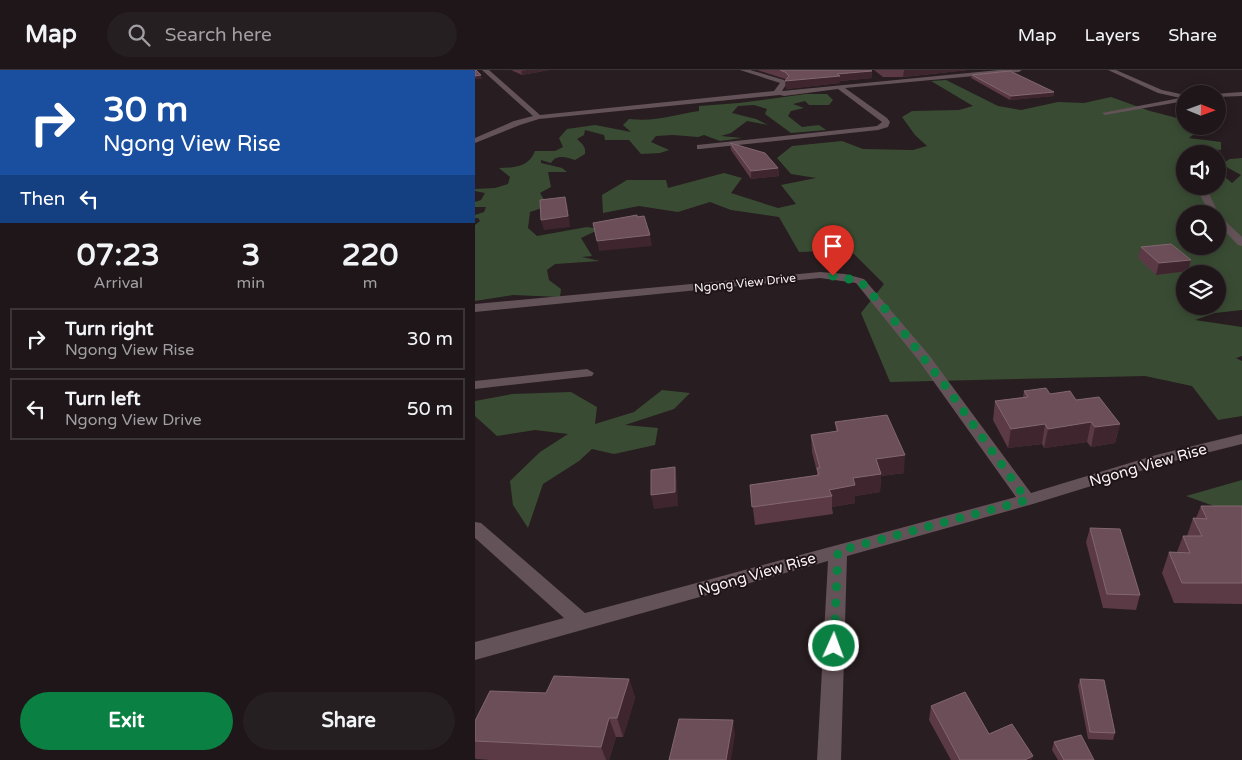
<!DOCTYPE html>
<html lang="en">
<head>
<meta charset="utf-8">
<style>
  body { margin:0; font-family:"Varela Round",sans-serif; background:#261f21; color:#f1f3f6; height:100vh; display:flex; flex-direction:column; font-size:19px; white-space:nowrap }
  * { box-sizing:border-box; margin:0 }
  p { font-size:16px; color:#a19fa2 }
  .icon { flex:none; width:28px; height:28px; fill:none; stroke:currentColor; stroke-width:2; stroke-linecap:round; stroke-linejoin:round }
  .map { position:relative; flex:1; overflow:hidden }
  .side { display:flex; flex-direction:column; background:#1e1618; width:475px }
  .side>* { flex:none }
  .guide { background:#1a4fa0; color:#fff; overflow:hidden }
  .needle { width:32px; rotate:91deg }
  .fabs { position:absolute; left:701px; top:15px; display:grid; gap:10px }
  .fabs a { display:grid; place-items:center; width:50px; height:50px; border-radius:50%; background:#1e1618; box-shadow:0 2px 12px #0003,0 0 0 1px #3c3537; font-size:25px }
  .pin { position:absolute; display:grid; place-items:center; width:42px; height:42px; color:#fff; margin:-51px -21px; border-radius:50% 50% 50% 0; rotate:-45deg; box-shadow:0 0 5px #0007 }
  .pin .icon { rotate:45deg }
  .me { position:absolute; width:55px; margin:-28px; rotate:2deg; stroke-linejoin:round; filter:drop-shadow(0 0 4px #0008) }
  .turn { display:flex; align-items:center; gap:18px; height:105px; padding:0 20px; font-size:22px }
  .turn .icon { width:65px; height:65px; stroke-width:2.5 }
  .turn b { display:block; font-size:35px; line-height:42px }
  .then { display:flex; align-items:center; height:48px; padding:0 20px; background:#0003; gap:10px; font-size:19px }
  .eta { display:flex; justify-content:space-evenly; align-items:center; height:85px; text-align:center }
  .eta b { font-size:30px; font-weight:700; line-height:35px }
  .cta { display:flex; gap:10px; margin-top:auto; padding:10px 20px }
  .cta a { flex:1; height:58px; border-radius:30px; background:#0b8043; color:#fff; font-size:20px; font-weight:700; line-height:58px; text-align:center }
  .cta a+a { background:#261f21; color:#f1f3f6 }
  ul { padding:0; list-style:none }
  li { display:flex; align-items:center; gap:15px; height:62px; margin:0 10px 8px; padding:0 10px; border:2px solid #3c3537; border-radius:0px }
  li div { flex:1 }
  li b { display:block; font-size:19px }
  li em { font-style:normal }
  header { display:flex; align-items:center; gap:30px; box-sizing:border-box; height:70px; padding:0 25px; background:#1e1618; border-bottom:1px solid #3c3537 }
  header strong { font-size:24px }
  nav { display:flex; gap:28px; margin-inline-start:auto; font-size:18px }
  .search { width:350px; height:45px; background:#261f21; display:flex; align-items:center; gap:12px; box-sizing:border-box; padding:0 18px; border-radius:28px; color:#a19fa2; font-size:19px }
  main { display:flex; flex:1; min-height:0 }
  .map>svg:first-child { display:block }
  .green { fill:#394c33; fill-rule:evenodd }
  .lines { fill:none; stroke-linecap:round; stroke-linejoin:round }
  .service { fill:#635257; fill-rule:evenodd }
  .minor { fill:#635257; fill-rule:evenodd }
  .wall { fill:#5b3a45 }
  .shaded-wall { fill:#3f262e }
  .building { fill:#6c4e58; stroke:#826770 }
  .route { stroke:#0b8043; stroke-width:9; stroke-dasharray:0 16.2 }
  .labels { text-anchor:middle; stroke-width:4; stroke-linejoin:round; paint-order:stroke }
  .street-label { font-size:12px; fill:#faf2f4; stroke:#1e1417 }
  .near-street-label { font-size:15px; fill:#faf2f4; stroke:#1e1417 }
</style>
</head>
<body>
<header>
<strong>Map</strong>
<div class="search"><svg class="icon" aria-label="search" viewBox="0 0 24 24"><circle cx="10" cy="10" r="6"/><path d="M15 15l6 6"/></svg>Search here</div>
<nav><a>Map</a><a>Layers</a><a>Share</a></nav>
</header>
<main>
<section class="side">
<div class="guide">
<div class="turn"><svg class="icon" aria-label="right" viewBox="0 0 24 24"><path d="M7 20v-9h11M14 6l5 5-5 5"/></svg><div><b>30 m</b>Ngong View Rise</div></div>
<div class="then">Then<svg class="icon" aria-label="left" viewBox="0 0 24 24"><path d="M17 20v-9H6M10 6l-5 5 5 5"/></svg></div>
</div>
<div class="eta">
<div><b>07:23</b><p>Arrival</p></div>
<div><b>3</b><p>min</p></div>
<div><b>220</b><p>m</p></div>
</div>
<ul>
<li><svg class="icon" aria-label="right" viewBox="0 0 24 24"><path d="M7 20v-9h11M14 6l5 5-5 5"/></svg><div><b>Turn right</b><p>Ngong View Rise</p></div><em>30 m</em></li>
<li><svg class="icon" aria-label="left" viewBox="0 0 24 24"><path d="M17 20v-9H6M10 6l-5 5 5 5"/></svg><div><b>Turn left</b><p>Ngong View Drive</p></div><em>50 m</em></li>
</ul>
<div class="cta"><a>Exit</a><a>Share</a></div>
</section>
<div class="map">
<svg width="767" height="690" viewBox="0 0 767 690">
  <rect width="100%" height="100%" fill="#281d20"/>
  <g class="green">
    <path d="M 471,10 L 523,36 L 546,40 L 583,32 L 609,33 L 636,27 L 675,41 L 710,50 L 710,56 L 722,56 L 722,62 L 714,68 L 746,72 L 746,80 L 718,78 L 721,84 L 710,84 L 710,116 L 742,116 L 743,101 L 757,113 L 766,105 L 746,94 L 755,89 L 767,88 L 767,240 L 740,243 L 720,250 L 767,257 L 767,286 L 761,288 L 767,291 L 767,346 L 743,350 L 717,316 L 670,306 L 415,312 L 386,243 L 409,214 L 375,180 L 324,182 L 304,147 L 256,140 L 235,132 L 203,142 L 164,136 L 128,143 L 127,125 L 152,110 L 191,110 L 193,118 L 249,103 L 267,108 L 256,123 L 303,138 L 321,134 L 306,115 L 341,108 L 316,104 L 302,88 L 317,76 L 367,71 L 388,79 L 438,80 L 452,76 L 440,65 L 427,47 L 437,41 L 484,40 L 498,36 L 456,11 ZM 710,144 L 742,144 L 742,176 L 710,176 ZM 710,204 L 742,204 L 742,236 L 710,236 Z"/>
    <path d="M 331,24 L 352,24 L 358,30 L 354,35 L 334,35 L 330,31 L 318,34 L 329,38 L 316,41 L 313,46 L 327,57 L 344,55 L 351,60 L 316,63 L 290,44 L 292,39 L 279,35 L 263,36 L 257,43 L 281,49 L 293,55 L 272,51 L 256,63 L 246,66 L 267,68 L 245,71 L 229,65 L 223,67 L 198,65 L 181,66 L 176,72 L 194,80 L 185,83 L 166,84 L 154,70 L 130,70 L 129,65 L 110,60 L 109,65 L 102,69 C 107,74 111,76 110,84 L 100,90 C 92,87 81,84 76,93 L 66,90 L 66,93 L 87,98 L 92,102 L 73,102 L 76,117 L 65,123 L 73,136 L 55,142 L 53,158 L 62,166 L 112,157 L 125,159 L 106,168 L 117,186 L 107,187 L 125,191 L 80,194 L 72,200 L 74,210 L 86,219 L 85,227 L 38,225 L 0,231 L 0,155 L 5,151 L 3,148 L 0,148 L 0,145 L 9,142 L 11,137 L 0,137 L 0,132 L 6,130 L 10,123 L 0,121 L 0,119 L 20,118 L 33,114 L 35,107 L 24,98 C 39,98 54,97 60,81 L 80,81 L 88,77 L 84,68 L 92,59 L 120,55 L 156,62 L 148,55 L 154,49 C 183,52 197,45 224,41 L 224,36 L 264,33 Z"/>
    <path d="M 187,320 L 215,323 L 199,339 L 150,355 L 183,358 L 180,375 L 139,384 L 117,379 L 104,391 L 68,414 L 53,458 L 38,435 L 35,411 L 65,382 L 93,364 L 60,360 L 22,366 L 0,346 L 0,331 L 37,324 L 96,322 L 122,337 L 120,354 L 159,342 Z"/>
    <path d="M 767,410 L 767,446 L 711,426 Z"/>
  </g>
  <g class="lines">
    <path class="service" d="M 710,27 L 710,31 L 630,45 L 627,43 Z"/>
    <g class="minor">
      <path d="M 7,0 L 14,0 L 65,45 L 299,21 L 305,13 L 265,0 L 275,0 L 309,10 L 312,13 L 307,21 L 524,0 L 547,0 L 544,2 L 370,18 L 412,48 L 415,52 L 413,57 L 403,60 L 225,79 L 222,79 L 222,75 L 402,56 L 407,52 L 363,19 L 309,26 L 305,25 L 64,49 L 45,55 L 0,73 L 0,68 L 39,51 L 58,46 Z"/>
      <path d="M 633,0 L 641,0 L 687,20 L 710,25 L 710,29 L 683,23 Z"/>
      <path d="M 767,22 L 767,26 L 742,27 L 742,24 L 739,24 Z"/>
      <path d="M 723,116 L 732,116 L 732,119 L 744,145 L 767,167 L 767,176 L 763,175 L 742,153 L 742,144 L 735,144 L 722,119 Z"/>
      <path d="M 345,202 L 370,204 L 389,209 L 454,285 L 556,423 L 681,385 L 767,364 L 767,374 L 691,393 L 558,434 L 372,486 L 366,690 L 342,690 L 353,491 L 0,590 L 0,572 L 89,548 L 0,468 L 0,452 L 6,453 L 110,543 L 541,427 L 444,291 L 381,213 L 345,208 L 0,242 L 0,234 Z"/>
      <path d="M 112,299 L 119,303 L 117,306 L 0,319 L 0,311 Z"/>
    </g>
  </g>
  <g class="wall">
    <path d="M 36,0 L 74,0 L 47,5 Z"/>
    <path d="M 282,0 L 396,0 L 397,1 L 397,8 L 365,11 L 365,13 L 311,19 L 310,11 L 311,10 L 310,9 Z"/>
    <path d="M 399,0 L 493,0 L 428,7 L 408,7 Z"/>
    <path d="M 497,5 L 579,22 L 579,26 L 535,30 L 496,8 Z"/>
    <path d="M 255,73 L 303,98 L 304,106 L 276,109 L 256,80 Z"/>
    <path d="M 666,177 L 716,190 L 713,201 L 681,205 L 663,188 Z"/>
    <path d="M 549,321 L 601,330 L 645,354 L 640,373 L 616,377 L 612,372 L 569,378 L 567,374 L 533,378 L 518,350 L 520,331 L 548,327 Z"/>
    <path d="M 360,352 L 429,403 L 406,406 L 405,422 L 380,426 L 380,433 L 357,437 L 358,444 L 280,455 L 275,415 L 342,406 L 342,402 L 337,382 L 336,365 L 361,361 Z"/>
    <path d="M 726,436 L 767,436 L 767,534 L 699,533 L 687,503 L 694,482 L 702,482 L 708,466 L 712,466 L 718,448 L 721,448 Z"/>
    <path d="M 615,458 L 665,525 L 661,540 L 628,538 L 611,472 Z"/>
    <path d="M 154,609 L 160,628 L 148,667 L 141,667 L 134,690 L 15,690 L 1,689 L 0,688 L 0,651 L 71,623 Z"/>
    <path d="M 605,609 L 640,663 L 638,670 L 613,669 L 603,616 Z"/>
    <path d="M 456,636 L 514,664 L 550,690 L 476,690 L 454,650 Z"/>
    <path d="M 579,672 L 619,690 L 583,690 L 577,680 Z"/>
  </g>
  <g class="shaded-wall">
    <path d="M 52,0 L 74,0 L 47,5 L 46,1 Z"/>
    <path d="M 429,0 L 493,0 L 428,7 Z"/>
    <path d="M 397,1 L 397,8 L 365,11 L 365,13 L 311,19 L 310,11 L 362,4 Z"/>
    <path d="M 6,5 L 7,9 L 0,9 L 0,6 Z"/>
    <path d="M 579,22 L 579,26 L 535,30 L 536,26 Z"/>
    <path d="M 303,98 L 304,106 L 276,109 L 276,101 Z"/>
    <path d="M 90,127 L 93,137 L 95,157 L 69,160 L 66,150 Z"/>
    <path d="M 175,165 L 177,176 L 124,181 L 122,171 Z"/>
    <path d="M 716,190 L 713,201 L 681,205 L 684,193 Z"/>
    <path d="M 616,352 L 612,372 L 569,378 L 573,359 Z"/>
    <path d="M 570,354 L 567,374 L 533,378 L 536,359 Z"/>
    <path d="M 645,354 L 640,373 L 616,377 L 620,357 Z"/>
    <path d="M 430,385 L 429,403 L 406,406 L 405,422 L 380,426 L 380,433 L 357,437 L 357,426 L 354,420 L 378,408 L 401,389 Z"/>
    <path d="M 200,397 L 202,411 L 203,436 L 179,439 L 176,425 Z"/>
    <path d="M 154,609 L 160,628 L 148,667 L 142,648 Z"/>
    <path d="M 134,648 L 141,667 L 134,690 L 131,690 L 126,677 Z"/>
    <path d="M 258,650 L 260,664 L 256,690 L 251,690 Z"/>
    <path d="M 558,686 L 557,690 L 550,690 Z"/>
  </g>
  <g class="building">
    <path d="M 0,0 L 1,0 L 6,5 L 0,6 Z"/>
    <path d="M 305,0 L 396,0 L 397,1 L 362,4 L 365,6 L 310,11 L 314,6 L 310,2 Z"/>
    <path d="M 535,1 L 579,22 L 536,26 L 497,5 Z"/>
    <path d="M 255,73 L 290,83 L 303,98 L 276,101 Z"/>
    <path d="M 90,127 L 93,146 L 66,150 L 65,130 Z"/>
    <path d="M 162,145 L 162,147 L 169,146 L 175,165 L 122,171 L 118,153 Z"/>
    <path d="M 696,174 L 716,190 L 684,193 L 666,177 Z"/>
    <path d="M 571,318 L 575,324 L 595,321 L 601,330 L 624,327 L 645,354 L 620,357 L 616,352 L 573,359 L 570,354 L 536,359 L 520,331 L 553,327 L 549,321 Z"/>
    <path d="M 412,345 L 430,385 L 401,389 L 406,404 L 378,408 L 380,415 L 354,420 L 357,426 L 277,437 L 275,415 L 344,405 L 342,398 L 345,398 L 336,365 L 363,361 L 360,352 Z"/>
    <path d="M 200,397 L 200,422 L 176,425 L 176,400 Z"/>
    <path d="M 726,436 L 767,436 L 767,513 L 707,513 L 694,482 L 715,483 L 708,466 L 727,466 L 718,448 L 732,449 Z"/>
    <path d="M 615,458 L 645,459 L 665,525 L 632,524 Z"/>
    <path d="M 79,606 L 154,609 L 142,648 L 134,648 L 126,677 L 0,671 L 0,651 L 15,621 L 71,623 Z"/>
    <path d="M 605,609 L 629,610 L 640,663 L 615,662 Z"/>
    <path d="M 490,622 L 514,664 L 537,654 L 558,686 L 550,690 L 485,690 L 456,636 Z"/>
    <path d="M 204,649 L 258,650 L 251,690 L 194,690 Z"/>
    <path d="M 606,665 L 619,690 L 589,690 L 579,672 Z"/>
  </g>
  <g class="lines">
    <path class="route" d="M 358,206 L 385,211 L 411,240 L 472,318 L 552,430 L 363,481 L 359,576"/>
  </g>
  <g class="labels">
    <g class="street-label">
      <text transform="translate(270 213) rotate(-6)" y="4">Ngong View Drive</text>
    </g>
    <g class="near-street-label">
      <text transform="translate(673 395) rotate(-16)" y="5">Ngong View Rise</text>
      <text transform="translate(282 504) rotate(-16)" y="5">Ngong View Rise</text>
    </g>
  </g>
</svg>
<div class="fabs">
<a><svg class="needle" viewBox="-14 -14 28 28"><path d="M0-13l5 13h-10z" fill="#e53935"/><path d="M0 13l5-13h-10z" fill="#a19fa2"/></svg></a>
<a><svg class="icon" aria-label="sound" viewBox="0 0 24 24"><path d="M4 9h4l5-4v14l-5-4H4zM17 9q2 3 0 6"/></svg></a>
<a><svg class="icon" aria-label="search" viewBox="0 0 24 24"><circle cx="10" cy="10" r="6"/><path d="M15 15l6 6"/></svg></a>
<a><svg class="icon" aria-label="layers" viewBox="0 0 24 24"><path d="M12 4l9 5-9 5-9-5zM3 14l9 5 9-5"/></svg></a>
</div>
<div class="pin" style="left:358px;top:206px;background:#d93025"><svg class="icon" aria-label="arrive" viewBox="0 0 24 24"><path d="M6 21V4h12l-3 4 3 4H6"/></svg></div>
<svg class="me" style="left:359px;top:576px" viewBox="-20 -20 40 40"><circle r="17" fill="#0b8043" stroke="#fff" stroke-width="3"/><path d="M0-11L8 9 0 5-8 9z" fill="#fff"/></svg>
</div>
</main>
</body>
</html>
